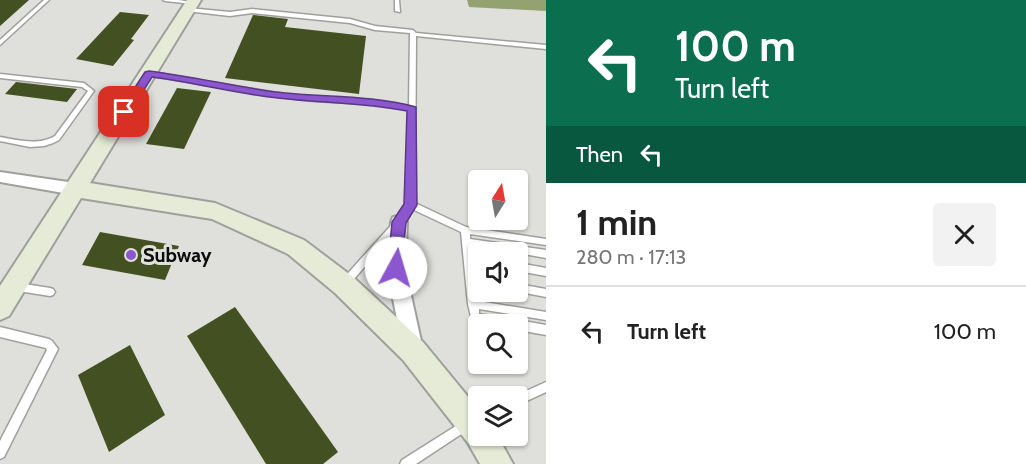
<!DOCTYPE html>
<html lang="en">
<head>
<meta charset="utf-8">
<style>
  body { margin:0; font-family:Cabin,sans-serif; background:#f2f2f2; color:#222; height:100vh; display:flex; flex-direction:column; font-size:22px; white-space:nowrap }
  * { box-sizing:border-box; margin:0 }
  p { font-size:20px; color:#767676 }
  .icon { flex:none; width:33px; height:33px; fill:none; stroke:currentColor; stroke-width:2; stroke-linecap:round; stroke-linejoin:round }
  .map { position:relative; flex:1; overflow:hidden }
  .side { display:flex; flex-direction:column; background:#fff; width:480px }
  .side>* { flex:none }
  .banner { background:#0b6e4f; color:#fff; overflow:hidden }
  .needle { width:39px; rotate:11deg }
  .controls { position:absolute; left:468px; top:170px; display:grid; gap:12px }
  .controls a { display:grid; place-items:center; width:60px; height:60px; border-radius:6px; background:#fff; box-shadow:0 2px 4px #0004; font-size:30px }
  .pin { position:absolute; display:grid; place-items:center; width:51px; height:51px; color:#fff; margin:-26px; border-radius:12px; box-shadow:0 3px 9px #0006 }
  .me { position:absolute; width:66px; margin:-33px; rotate:6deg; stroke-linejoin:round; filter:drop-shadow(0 0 4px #0008) }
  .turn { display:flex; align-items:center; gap:21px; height:126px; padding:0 30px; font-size:27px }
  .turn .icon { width:78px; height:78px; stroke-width:2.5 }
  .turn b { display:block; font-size:42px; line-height:51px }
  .then { display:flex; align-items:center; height:57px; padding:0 30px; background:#0003; gap:12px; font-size:22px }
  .round { display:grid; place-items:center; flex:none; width:63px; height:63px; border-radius:6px; background:#f2f2f2 }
  .head { display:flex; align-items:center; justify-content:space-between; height:102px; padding:0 30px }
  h1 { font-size:36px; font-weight:700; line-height:45px }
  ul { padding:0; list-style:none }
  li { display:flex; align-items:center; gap:18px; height:90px; padding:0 30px; border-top:2px solid #e0e0e0 }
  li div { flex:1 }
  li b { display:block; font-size:22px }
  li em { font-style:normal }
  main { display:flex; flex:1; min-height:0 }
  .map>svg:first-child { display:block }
  .water { fill:#94a271 }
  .building { fill:#435021 }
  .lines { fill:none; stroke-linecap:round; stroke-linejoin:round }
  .lane-casing { stroke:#9fa09c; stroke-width:3 }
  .street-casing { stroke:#9fa09c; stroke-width:4 }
  .secondary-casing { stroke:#9fa09c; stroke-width:4 }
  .lane { fill:#fff; fill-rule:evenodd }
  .street { fill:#fff; fill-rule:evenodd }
  .secondary { fill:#e5ebd7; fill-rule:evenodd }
  .route { fill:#8c56ce; stroke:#5b3886; stroke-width:1.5 }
  .poi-dot { fill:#8c56ce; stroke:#dfe0dc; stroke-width:2 }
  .labels { text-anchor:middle; stroke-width:6; stroke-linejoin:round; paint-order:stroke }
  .poi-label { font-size:20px; font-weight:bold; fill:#0b0c0a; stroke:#dfe0dc; text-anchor:start }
</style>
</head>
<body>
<main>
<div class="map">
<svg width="546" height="464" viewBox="0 0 546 464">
  <rect width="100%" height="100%" fill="#dfe0dc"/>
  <path class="water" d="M 467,0 L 546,0 L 546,11 L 469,7 Z"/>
  <g class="building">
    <path d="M 0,0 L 29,0 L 0,26 Z"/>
    <path d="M 120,12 L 149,15 L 131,39 L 134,40 L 113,66 L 76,59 Z"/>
    <path d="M 253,15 L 288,19 L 285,27 L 366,36 L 359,94 L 225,78 Z"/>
    <path d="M 16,82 L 77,89 L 67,102 L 5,94 Z"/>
    <path d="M 177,88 L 211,92 L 184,149 L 146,144 Z"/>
    <path d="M 100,232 L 179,246 L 165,280 L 82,265 Z"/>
    <path d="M 235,307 L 338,452 L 323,464 L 266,464 L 187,336 Z"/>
    <path d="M 130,345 L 165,415 L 109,452 L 78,375 Z"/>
  </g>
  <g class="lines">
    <defs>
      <g id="lane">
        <path d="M 44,0 L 49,0 L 0,45 L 0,40 Z"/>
        <path d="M 163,0 L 179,0 L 195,3 L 193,4 L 165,1 Z"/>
        <path d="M 395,0 L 399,0 L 400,12 L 395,11 Z"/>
        <path d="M 188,8 L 230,12 L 252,9 L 350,19 L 375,26 L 413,30 L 416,33 L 546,45 L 546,49 L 416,36 L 415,203 L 466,227 L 546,239 L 546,245 L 470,234 L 470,239 L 546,250 L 546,258 L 518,253 L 518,252 L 509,252 L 471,246 L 472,256 L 478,257 L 478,265 L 473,264 L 478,301 L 546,312 L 546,320 L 479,309 L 479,314 L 511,320 L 515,322 L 518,320 L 546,325 L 546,335 L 518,330 L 518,324 L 484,324 L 472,321 L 468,304 L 461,232 L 412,209 L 402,224 L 347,287 L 344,288 L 341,287 L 340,284 L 341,281 L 396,220 L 407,204 L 409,110 C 374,101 339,104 304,100 C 252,95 201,83 149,76 L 146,74 L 149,72 L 168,75 L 284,94 L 317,97 L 372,100 L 409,106 L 410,33 L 375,30 L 350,23 L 252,13 L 230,16 L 186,11 L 185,10 Z"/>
        <path d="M 0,74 L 84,83 L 94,91 L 59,140 L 53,143 L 44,146 L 30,147 L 0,141 L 0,137 C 18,140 38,146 55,136 L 88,91 L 82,87 L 0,78 Z"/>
        <path d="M 518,263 L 546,268 L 546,276 L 518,271 Z"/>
        <path d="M 18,283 L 50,288 L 53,289 L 55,292 L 53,295 L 50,296 L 18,291 L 15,290 L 13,287 L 15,284 Z"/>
        <path d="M 518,284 L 546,289 L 546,297 L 515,291 L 518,291 Z"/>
        <path d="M 0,327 L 49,339 L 52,341 L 58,349 L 4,457 L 0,459 L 0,441 L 47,350 L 46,348 L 0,337 Z"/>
        <path d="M 546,382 L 546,392 L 518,405 L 518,396 L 515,396 Z"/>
        <path d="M 478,412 L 478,423 L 416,464 L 400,464 L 402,460 Z"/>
      </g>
      <g id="street">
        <path d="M 0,172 L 75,183 L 83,189 L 75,195 L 0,182 Z"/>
        <path d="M 399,216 L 405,217 L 407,222 L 405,268 L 423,350 L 420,357 L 413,360 L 406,357 L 403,350 L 387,268 L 391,222 L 393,217 Z"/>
      </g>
      <path id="secondary" d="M 187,0 L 201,0 L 90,183 L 215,203 L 304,240 L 353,277 L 423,342 L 478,409 L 478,435 L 497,435 L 513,464 L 480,464 L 468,443 L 403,360 L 335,293 L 288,254 L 212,219 L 81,198 L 9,316 L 0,320 L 0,286 Z"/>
    </defs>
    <use href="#lane" class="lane-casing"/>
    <use href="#street" class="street-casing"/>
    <use href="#secondary" class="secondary-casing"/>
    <use href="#lane" class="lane"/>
    <use href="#street" class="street"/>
    <use href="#secondary" class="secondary"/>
  </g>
  <path class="route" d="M 149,71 C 189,76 228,85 268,91 C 317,98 367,94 416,107 L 417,205 L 406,223 L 401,272 L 396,274 L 388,268 L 392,222 L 404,204 L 407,111 C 361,102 315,103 269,97 C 230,92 191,82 152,77 L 128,115 L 121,115 L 119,112 L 145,72 Z"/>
  <circle class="poi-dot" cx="131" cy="255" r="6"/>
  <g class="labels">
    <g class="poi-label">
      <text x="143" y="262">Subway</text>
    </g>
  </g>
</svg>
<div class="controls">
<a><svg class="needle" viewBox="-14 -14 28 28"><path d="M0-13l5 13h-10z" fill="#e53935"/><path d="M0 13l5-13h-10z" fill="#767676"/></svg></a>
<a><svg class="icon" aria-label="sound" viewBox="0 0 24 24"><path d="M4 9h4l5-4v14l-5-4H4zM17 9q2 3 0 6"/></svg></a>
<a><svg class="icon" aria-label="search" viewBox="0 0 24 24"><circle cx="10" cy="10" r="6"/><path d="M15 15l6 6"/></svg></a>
<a><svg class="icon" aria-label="layers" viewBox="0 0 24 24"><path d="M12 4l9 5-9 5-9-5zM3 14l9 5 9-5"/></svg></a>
</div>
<div class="pin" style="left:124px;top:112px;background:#d93025"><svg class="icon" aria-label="arrive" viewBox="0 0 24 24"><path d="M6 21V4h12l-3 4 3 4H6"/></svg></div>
<svg class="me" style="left:396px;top:268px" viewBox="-20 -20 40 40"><circle r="19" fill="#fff"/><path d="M0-13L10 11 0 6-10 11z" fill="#8c56ce"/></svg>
</div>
<section class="side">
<div class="banner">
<div class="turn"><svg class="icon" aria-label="left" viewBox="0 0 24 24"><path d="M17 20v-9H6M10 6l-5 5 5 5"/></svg><div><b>100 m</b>Turn left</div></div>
<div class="then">Then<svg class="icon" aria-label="left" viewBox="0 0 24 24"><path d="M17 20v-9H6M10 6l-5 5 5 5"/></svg></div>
</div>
<div class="head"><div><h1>1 min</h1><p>280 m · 17:13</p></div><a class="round"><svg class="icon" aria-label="close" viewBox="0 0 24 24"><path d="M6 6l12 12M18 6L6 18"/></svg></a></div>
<ul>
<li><svg class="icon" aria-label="left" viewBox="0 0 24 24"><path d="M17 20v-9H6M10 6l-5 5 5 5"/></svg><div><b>Turn left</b></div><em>100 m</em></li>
</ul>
</section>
</main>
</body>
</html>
